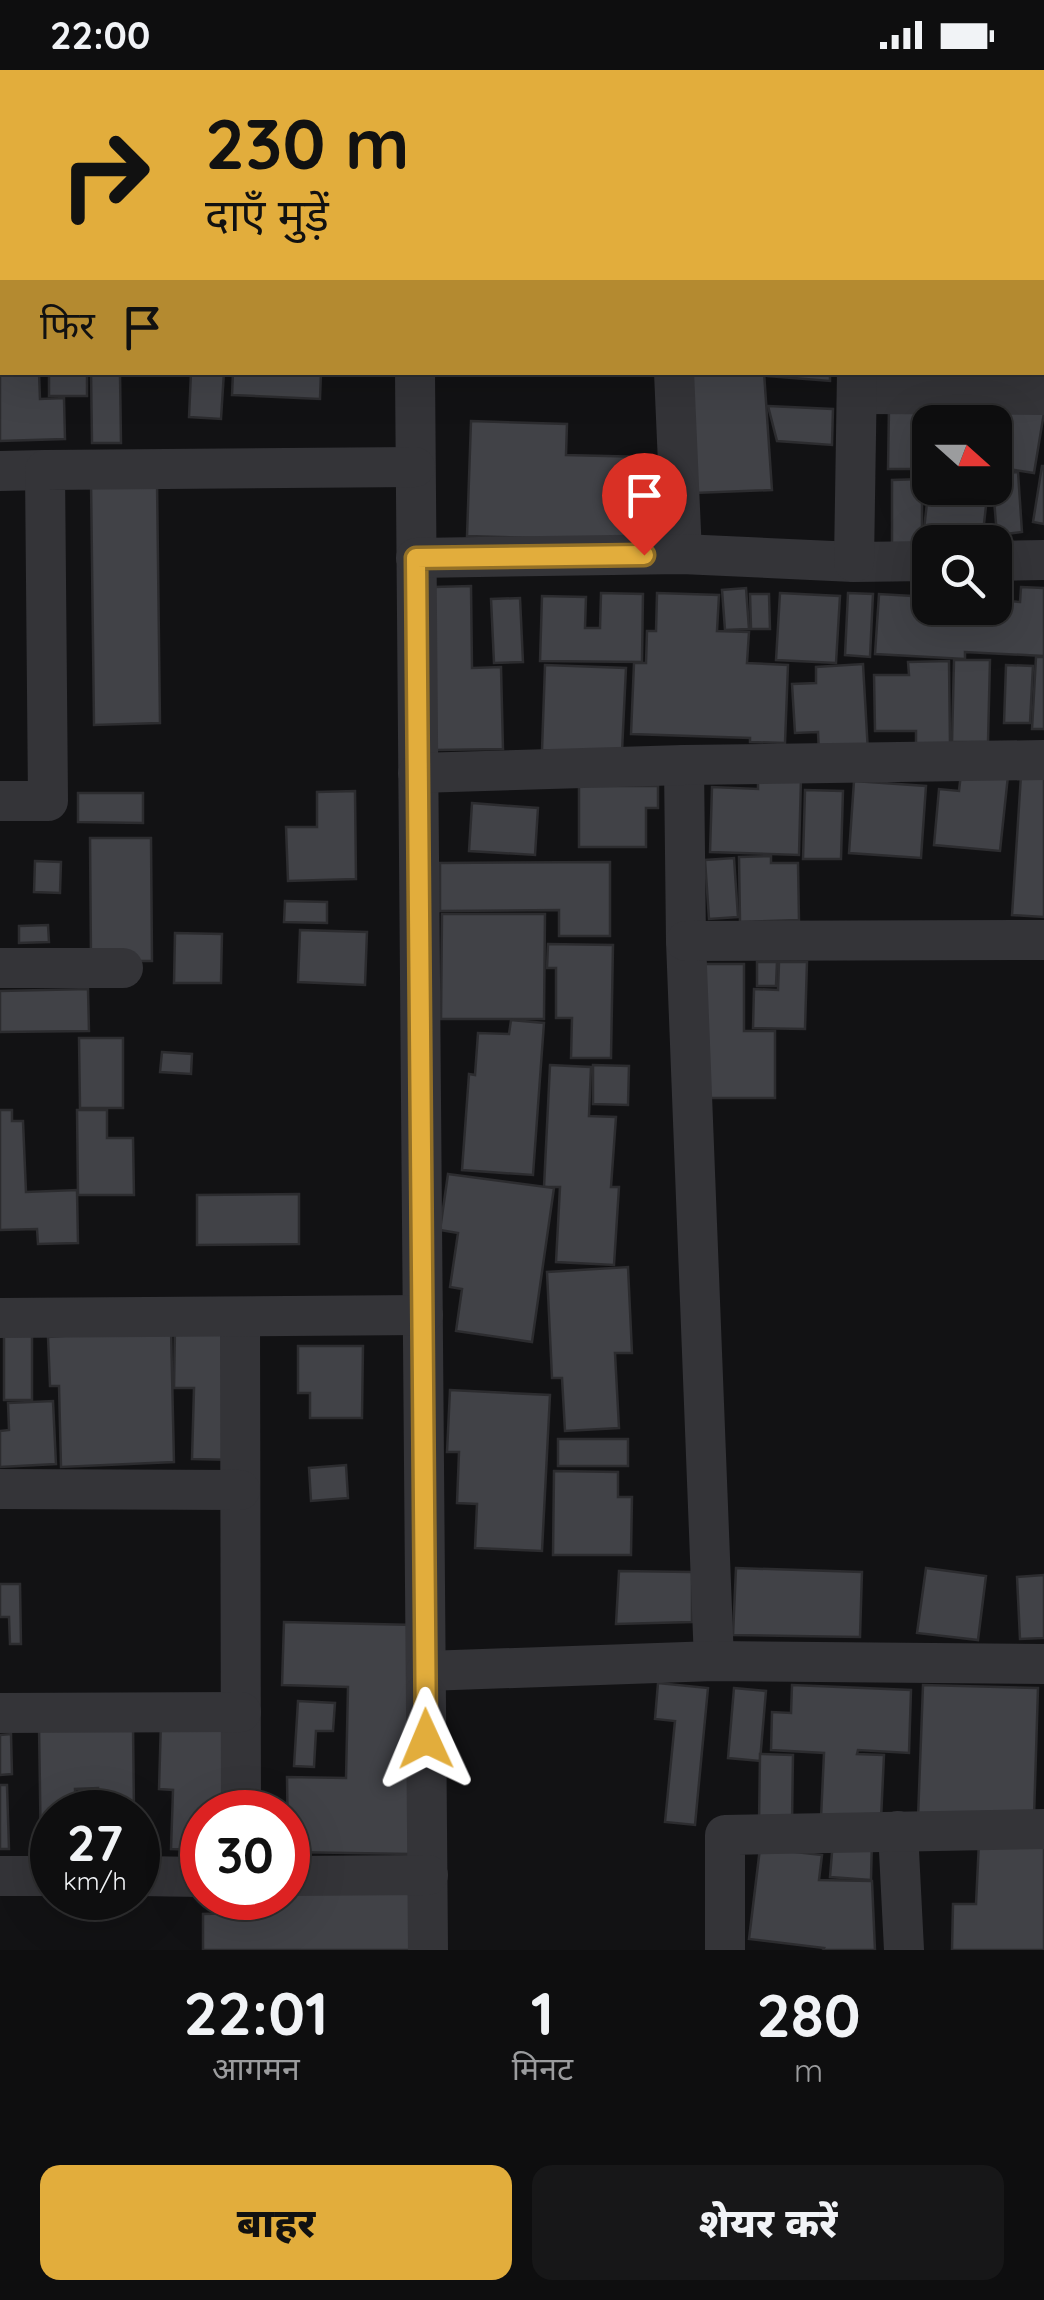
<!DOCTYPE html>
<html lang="hi">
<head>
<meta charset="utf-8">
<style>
  body { margin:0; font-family:Quicksand,"Noto Sans Devanagari",sans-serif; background:#171718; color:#f1f3f6; height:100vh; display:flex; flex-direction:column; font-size:38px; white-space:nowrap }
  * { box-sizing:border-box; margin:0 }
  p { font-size:32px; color:#9b9c9e }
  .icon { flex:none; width:55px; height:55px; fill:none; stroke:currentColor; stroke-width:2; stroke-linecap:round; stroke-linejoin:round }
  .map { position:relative; height:1880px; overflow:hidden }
  .details { display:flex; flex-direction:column; background:#0e0e0f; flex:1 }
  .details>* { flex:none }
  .hud { position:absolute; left:0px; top:0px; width:1045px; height:305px; box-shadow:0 10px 40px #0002,0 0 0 2px #2e2e2f; background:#e2ad3c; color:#111; overflow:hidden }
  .needle { width:65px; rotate:111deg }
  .buttons { position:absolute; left:912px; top:335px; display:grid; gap:20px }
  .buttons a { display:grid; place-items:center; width:100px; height:100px; border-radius:20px; background:#0e0e0f; box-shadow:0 10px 40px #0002,0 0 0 2px #2e2e2f; font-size:50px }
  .speed { position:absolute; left:30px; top:1720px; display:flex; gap:20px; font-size:50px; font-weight:700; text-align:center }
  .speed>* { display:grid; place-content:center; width:130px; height:130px; border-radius:50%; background:#0e0e0f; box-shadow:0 10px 40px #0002,0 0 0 2px #2e2e2f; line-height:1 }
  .speed small { font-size:25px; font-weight:400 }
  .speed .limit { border:15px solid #d22; background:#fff; color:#111 }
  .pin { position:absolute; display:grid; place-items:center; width:85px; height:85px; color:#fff; margin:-102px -42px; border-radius:50% 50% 50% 0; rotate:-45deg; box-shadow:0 0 10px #0007 }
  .pin .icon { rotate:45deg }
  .me { position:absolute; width:110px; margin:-55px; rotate:359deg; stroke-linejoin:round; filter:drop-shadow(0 0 8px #0008) }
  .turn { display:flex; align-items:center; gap:35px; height:210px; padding:0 40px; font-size:45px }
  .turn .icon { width:130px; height:130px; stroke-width:2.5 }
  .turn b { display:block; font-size:70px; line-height:85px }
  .then { display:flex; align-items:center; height:95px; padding:0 40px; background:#0003; gap:20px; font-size:38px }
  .eta { display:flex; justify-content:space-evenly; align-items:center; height:170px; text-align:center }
  .eta b { font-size:60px; font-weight:800; line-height:70px }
  .button { display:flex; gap:20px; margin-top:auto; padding:20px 40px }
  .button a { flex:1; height:115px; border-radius:20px; background:#e2ad3c; color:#111; font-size:40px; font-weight:800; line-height:115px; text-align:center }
  .button a+a { background:#171718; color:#f1f3f6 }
  .status { display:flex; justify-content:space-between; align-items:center; height:70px; padding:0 50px; background:#0e0e0f; direction:ltr }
  .status svg { height:28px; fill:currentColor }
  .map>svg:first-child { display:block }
  .building { fill:#414247; stroke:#2c2c2f; stroke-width:2.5 }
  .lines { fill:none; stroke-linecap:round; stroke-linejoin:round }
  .street { stroke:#343438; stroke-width:40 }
  .route-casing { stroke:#937027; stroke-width:25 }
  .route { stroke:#e2ad3c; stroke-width:18 }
</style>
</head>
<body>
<div class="status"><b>22:00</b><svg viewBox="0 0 49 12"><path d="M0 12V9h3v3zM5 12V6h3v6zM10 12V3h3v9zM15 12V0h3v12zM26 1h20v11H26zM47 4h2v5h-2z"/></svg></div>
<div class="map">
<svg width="1044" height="1880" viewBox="0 0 1044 1880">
  <rect width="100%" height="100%" fill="#121214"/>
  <g class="building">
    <rect x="686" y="0" width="138" height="2"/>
    <path d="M 0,289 L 2,289 L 2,302 L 39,302 L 40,329 L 64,328 L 65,369 L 0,371 Z"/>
    <rect x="49" y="302" width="38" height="24"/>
    <path d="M 91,302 L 120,302 L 121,373 L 92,373 Z"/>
    <path d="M 191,302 L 224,302 L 221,349 L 189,347 Z"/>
    <path d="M 233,302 L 321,302 L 320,329 L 232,325 Z"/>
    <path d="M 689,302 L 764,302 L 772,420 L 694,423 Z"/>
    <path d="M 768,302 L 830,302 L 830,311 L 768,306 Z"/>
    <path d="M 986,333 L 1044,343 L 1034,403 L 995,397 L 995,352 L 983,352 Z"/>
    <path d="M 768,336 L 833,339 L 832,375 L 777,371 Z"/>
    <path d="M 889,336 L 931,337 L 929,399 L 888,399 Z"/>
    <path d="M 972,339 L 972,352 L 938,352 L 938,340 Z"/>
    <path d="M 471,351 L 567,354 L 566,385 L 647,387 L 644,471 L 467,466 Z"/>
    <path d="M 1042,396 L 1044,396 L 1044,454 L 1033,452 Z"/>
    <path d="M 1018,402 L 1022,462 L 997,465 L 993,418 L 995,418 L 995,404 Z"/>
    <path d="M 930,406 L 930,418 L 988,418 L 982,472 L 923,468 Z"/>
    <path d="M 922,409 L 922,474 L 892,474 L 892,410 Z"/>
    <path d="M 157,410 L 160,653 L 94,655 L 91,411 Z"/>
    <path d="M 471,516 L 472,598 L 501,597 L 503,679 L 436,680 L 433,517 Z"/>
    <path d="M 1021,517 L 1044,518 L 1044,586 L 965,582 L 965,589 L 875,584 L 879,524 L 930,527 L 930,538 L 995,538 L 995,530 L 1020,532 Z"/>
    <path d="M 746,518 L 749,559 L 725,560 L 722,520 Z"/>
    <path d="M 601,523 L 643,524 L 642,592 L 540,591 L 542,526 L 586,527 L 585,558 L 600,558 Z"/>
    <path d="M 657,523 L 719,525 L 717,561 L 749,562 L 747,593 L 788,595 L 785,673 L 750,672 L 750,668 L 631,664 L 634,593 L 646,593 L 647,561 L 656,561 Z"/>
    <path d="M 780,523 L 840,526 L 836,593 L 776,590 Z"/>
    <path d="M 848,523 L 873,524 L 870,587 L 845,585 Z"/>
    <path d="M 750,524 L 769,524 L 770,559 L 751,559 Z"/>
    <path d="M 520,528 L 523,592 L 494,593 L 491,529 Z"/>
    <path d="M 1036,587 L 1044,587 L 1044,659 L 1032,659 Z"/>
    <path d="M 954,590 L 990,590 L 988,672 L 952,672 Z"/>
    <path d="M 949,591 L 950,674 L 916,674 L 916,661 L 875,661 L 874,605 L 909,605 L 908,592 Z"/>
    <path d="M 863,594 L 868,682 L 819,684 L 818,662 L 795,663 L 792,614 L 816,613 L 816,597 Z"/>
    <path d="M 545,595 L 626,598 L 622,682 L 542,680 Z"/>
    <path d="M 1006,595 L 1033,596 L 1030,653 L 1004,653 Z"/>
    <path d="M 961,703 L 1008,706 L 1000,781 L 934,775 L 939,719 L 959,721 Z"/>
    <path d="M 1021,705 L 1044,707 L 1044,847 L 1012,845 Z"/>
    <path d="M 758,707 L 801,708 L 799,785 L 710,782 L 712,717 L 758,719 Z"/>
    <path d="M 854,711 L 926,716 L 921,788 L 849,783 Z"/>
    <path d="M 579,716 L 658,716 L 658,738 L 646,738 L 646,777 L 579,777 Z"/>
    <path d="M 805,720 L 843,721 L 841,789 L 803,789 Z"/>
    <path d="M 355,721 L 356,809 L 288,811 L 286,757 L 317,757 L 317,722 Z"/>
    <path d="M 78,723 L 143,723 L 143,753 L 78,752 Z"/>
    <path d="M 472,733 L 538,738 L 535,785 L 469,781 Z"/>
    <path d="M 90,768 L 151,768 L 152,891 L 91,891 Z"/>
    <path d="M 771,786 L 771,793 L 798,793 L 799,850 L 740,852 L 739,787 Z"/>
    <path d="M 734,788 L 738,847 L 709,849 L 705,790 Z"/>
    <path d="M 35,791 L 61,792 L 60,823 L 34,822 Z"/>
    <path d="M 610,792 L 610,866 L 559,866 L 559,840 L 440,841 L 440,793 Z"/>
    <path d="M 285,831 L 327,832 L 327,853 L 284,852 Z"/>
    <path d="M 442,844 L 545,844 L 544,949 L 441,949 Z"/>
    <path d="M 48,855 L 49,872 L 19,873 L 19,856 Z"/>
    <path d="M 300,860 L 367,862 L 365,915 L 298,912 Z"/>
    <path d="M 175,863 L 222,864 L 221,913 L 174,913 Z"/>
    <path d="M 548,874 L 613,875 L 611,988 L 571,988 L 572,948 L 556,948 L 556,898 L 547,898 Z"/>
    <path d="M 757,892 L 777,892 L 776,916 L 757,916 Z"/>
    <path d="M 779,892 L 807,892 L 805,959 L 753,958 L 754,919 L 778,920 Z"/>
    <path d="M 705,894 L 744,894 L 744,961 L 775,961 L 775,1028 L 705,1028 Z"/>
    <path d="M 88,919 L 89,961 L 0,962 L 0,921 Z"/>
    <path d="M 511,950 L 544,953 L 533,1105 L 462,1100 L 469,1004 L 475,1005 L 478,963 L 509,964 Z"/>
    <path d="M 79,968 L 123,968 L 123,1038 L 80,1038 Z"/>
    <path d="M 162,982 L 192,984 L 191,1004 L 160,1002 Z"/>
    <path d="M 550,995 L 591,997 L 589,1046 L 616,1047 L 611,1117 L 619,1117 L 614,1195 L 556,1192 L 560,1117 L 544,1117 Z"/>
    <path d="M 593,995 L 629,996 L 628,1035 L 593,1034 Z"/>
    <path d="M 0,1040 L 12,1040 L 12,1051 L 23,1051 L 26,1122 L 77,1120 L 78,1173 L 38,1174 L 37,1159 L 0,1160 Z"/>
    <path d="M 77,1040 L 107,1040 L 107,1068 L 133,1068 L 134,1125 L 78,1125 Z"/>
    <path d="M 448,1104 L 554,1118 L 532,1272 L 456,1261 L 462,1219 L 450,1217 L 458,1163 L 440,1160 Z"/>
    <path d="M 299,1124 L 299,1174 L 197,1175 L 197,1125 Z"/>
    <path d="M 628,1197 L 632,1283 L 615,1283 L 619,1358 L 565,1361 L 562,1308 L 552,1308 L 547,1202 Z"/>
    <path d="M 175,1257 L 239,1259 L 236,1390 L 192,1389 L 194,1318 L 174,1318 Z"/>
    <path d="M 171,1258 L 174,1392 L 61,1397 L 59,1316 L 50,1316 L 48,1267 Z"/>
    <rect x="4" y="1263" width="28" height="67"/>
    <path d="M 298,1276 L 363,1276 L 362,1348 L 310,1348 L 310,1323 L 298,1323 Z"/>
    <path d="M 450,1320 L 550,1325 L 542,1481 L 475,1478 L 477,1434 L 457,1433 L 459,1382 L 447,1382 Z"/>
    <path d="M 53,1331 L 56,1394 L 0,1397 L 0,1361 L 9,1360 L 8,1333 Z"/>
    <rect x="558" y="1369" width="70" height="27"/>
    <path d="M 346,1395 L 348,1428 L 311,1431 L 309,1398 Z"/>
    <path d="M 554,1401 L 618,1402 L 618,1427 L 632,1427 L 631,1485 L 553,1485 Z"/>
    <path d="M 736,1498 L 862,1502 L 860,1567 L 733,1565 Z"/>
    <path d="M 926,1498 L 986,1506 L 978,1570 L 917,1563 Z"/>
    <path d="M 619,1501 L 692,1502 L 692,1552 L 616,1554 Z"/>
    <path d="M 1044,1505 L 1044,1568 L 1020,1569 L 1017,1507 Z"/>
    <path d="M 0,1514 L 20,1514 L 21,1574 L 10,1574 L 9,1547 L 0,1547 Z"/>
    <path d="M 284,1552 L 417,1555 L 411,1784 L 288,1782 L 287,1707 L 346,1708 L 348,1617 L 282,1615 Z"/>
    <path d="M 658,1613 L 708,1618 L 695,1755 L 665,1752 L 675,1651 L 655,1649 Z"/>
    <path d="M 792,1615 L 911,1620 L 909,1683 L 858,1680 L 857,1684 L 884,1685 L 881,1750 L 821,1748 L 824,1683 L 771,1680 L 772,1642 L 791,1643 Z"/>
    <path d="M 923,1615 L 1038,1618 L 1034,1748 L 918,1748 Z"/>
    <path d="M 734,1618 L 766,1621 L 760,1691 L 728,1688 Z"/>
    <path d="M 298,1631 L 335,1633 L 333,1661 L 316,1661 L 314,1697 L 294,1696 Z"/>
    <path d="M 161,1650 L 235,1652 L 231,1742 L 202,1742 L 202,1780 L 171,1779 L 173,1720 L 159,1719 Z"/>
    <path d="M 133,1654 L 134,1742 L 98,1742 L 98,1718 L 75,1719 L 76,1742 L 52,1742 L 52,1787 L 41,1787 L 39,1656 Z"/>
    <path d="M 11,1664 L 12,1704 L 0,1705 L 0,1665 Z"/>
    <path d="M 760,1684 L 793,1685 L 792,1754 L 759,1753 Z"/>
    <path d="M 0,1715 L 7,1715 L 9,1779 L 0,1779 Z"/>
    <path d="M 872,1768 L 871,1810 L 830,1807 L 833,1770 Z"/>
    <path d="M 979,1771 L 1044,1773 L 1044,1880 L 952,1880 L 953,1834 L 976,1834 Z"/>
    <path d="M 760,1778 L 822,1785 L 819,1810 L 872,1811 L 875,1880 L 823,1880 L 824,1878 L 749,1869 Z"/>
    <path d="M 415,1813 L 417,1880 L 203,1880 L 203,1844 L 239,1843 L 239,1828 L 288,1828 L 288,1816 Z"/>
  </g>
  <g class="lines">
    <g class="street">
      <path d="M 97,0 L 97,2"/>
      <path d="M 412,0 L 412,2"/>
      <path d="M 661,0 L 661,2"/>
      <path d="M 853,2 L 853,0"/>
      <path d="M 1042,79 L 1044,79"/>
      <path d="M 0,271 L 2,271"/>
      <path d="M 415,302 L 428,1880"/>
      <path d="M 674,302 L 682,484"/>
      <path d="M 857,324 L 1044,325"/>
      <path d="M 0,401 L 45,400"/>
      <path d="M 416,488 L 682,484 L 854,492 L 930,491"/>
      <path d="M 995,491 L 1044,490"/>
      <path d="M 854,492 L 857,302"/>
      <path d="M 684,695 L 686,871 L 714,1591"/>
      <path d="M 418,703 L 684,695 L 1044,690"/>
      <path d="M 0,731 L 48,731 L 45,400 L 415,397"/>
      <path d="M 686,871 L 1044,870"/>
      <path d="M 0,898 L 123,898"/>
      <path d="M 240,1247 L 241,1742"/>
      <path d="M 0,1248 L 423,1245"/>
      <path d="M 0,1419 L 240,1420"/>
      <path d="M 426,1601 L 714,1591 L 1044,1594"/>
      <path d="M 0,1643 L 241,1642"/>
      <path d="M 898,1761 L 904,1880"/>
      <path d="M 0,1806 L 52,1806"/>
      <path d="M 138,1806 L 202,1807"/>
      <path d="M 288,1806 L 428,1805"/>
      <path d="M 725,1880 L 725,1765 L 1044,1759"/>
    </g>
  </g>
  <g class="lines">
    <defs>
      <path id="route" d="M 426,1669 L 416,488 L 644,485"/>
    </defs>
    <use href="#route" class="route-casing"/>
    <use href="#route" class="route"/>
  </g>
</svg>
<div class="buttons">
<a><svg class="needle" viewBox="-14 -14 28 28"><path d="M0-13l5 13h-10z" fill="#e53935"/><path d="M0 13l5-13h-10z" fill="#9b9c9e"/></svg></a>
<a><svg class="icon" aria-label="search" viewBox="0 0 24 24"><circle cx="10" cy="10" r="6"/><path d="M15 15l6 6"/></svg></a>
</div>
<div class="speed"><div>27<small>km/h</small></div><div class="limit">30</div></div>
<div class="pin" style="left:644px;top:485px;background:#d93025"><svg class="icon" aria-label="arrive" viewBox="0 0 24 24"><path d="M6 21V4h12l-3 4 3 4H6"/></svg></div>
<svg class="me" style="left:426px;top:1669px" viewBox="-20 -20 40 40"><path d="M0-17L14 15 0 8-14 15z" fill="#e2ad3c" stroke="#fff" stroke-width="4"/></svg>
<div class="hud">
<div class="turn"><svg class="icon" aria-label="right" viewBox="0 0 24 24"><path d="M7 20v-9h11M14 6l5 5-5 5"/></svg><div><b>230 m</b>दाएँ मुड़ें</div></div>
<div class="then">फिर<svg class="icon" aria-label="arrive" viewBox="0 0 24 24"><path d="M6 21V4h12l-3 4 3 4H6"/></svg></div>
</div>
</div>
<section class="details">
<div class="eta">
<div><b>22:01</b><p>आगमन</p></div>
<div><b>1</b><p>मिनट</p></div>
<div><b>280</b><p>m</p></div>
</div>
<div class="button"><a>बाहर</a><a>शेयर करें</a></div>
</section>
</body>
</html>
